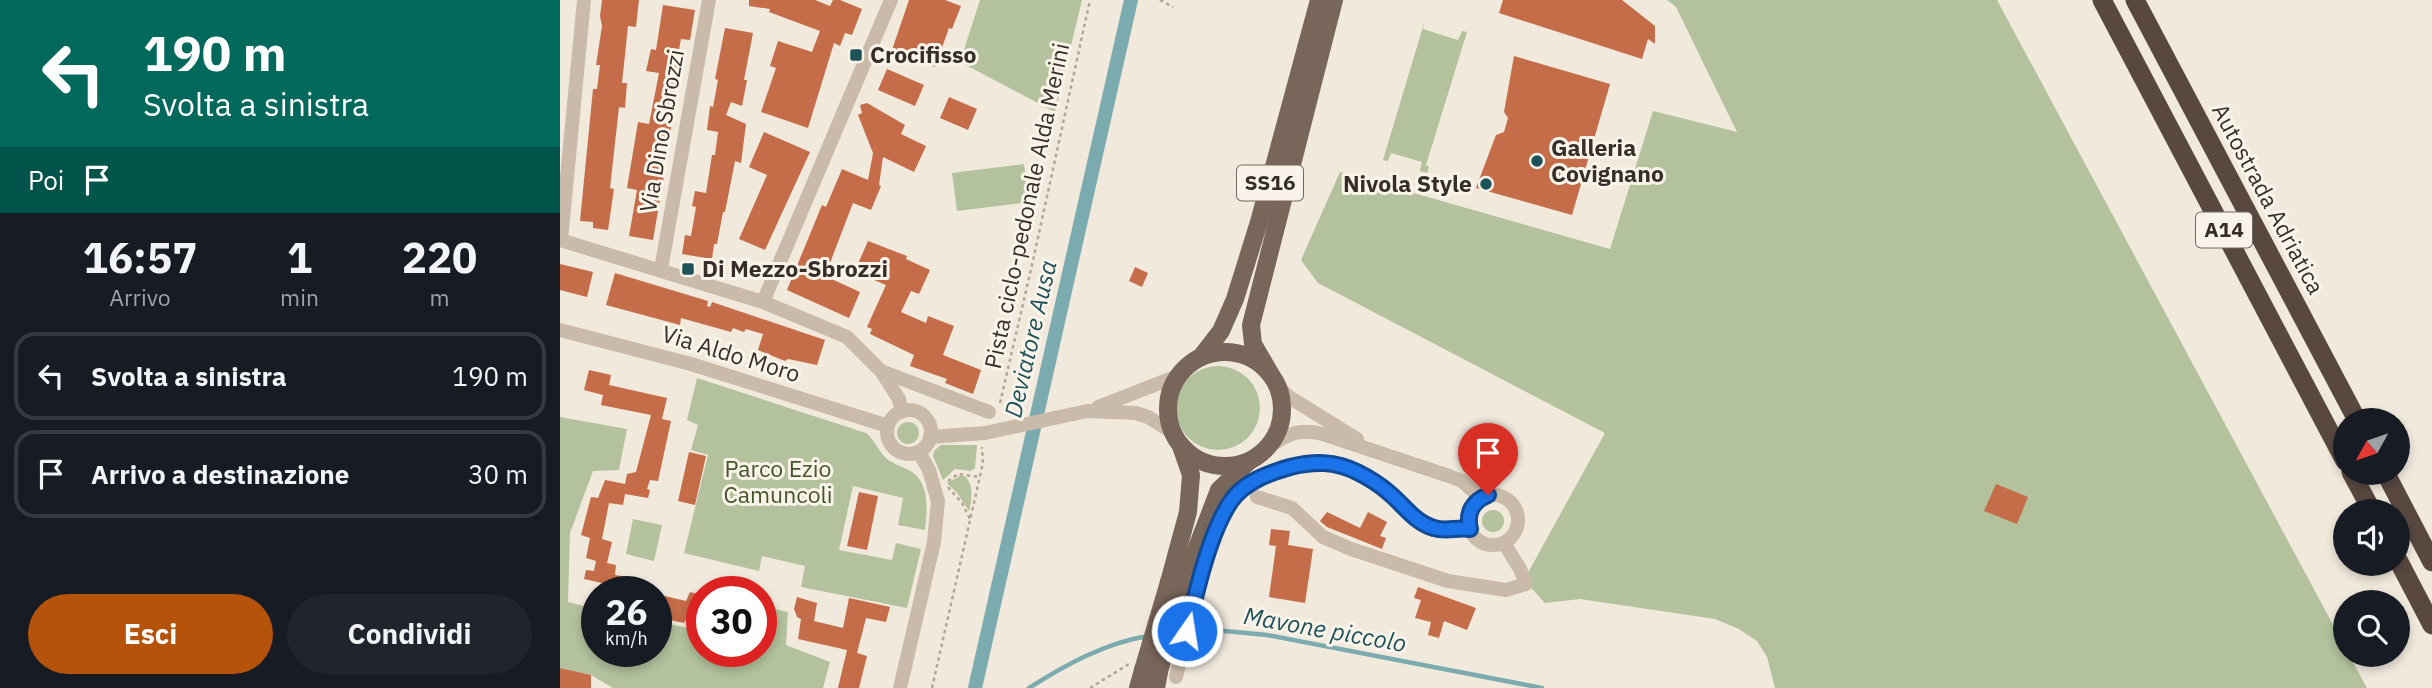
<!DOCTYPE html>
<html lang="it">
<head>
<meta charset="utf-8">
<style>
  body { margin:0; font-family:"IBM Plex Sans",sans-serif; background:#20242c; color:#f1f3f6; height:100vh; display:flex; flex-direction:column; font-size:26px; white-space:nowrap }
  * { box-sizing:border-box; margin:0 }
  p { font-size:23px; color:#9ea1a6 }
  .icon { flex:none; width:38px; height:38px; fill:none; stroke:currentColor; stroke-width:2; stroke-linecap:round; stroke-linejoin:round }
  .map { position:relative; flex:1; overflow:hidden }
  .sheet { display:flex; flex-direction:column; background:#171b24; width:560px }
  .sheet>* { flex:none }
  .banner { background:#00695c; color:#fff; overflow:hidden }
  .needle { width:46px; rotate:230deg }
  .tools { position:absolute; left:1773px; top:408px; display:grid; gap:14px }
  .tools a { display:grid; place-items:center; width:77px; height:77px; border-radius:50%; background:#171b24; box-shadow:0 4px 10px #0003; font-size:35px }
  .speed { position:absolute; left:21px; top:576px; display:flex; gap:14px; font-size:35px; font-weight:700; text-align:center }
  .speed>* { display:grid; place-content:center; width:91px; height:91px; border-radius:50%; background:#171b24; box-shadow:0 4px 10px #0003; line-height:1 }
  .speed small { font-size:18px; font-weight:400 }
  .speed .limit { border:10px solid #d22; background:#fff; color:#111 }
  .pin { position:absolute; display:grid; place-items:center; width:60px; height:60px; color:#fff; margin:-72px -30px; border-radius:50% 50% 50% 0; rotate:-45deg; box-shadow:0 0 7px #0007 }
  .pin .icon { rotate:45deg }
  .me { position:absolute; width:77px; margin:-38px; rotate:13deg; stroke-linejoin:round; filter:drop-shadow(0 0 5px #0008) }
  .turn { display:flex; align-items:center; gap:24px; height:147px; padding:0 28px; font-size:32px }
  .turn .icon { width:91px; height:91px; stroke-width:2.5 }
  .turn b { display:block; font-size:49px; line-height:60px }
  .then { display:flex; align-items:center; height:66px; padding:0 28px; background:#0003; gap:14px; font-size:26px }
  .eta { display:flex; justify-content:space-evenly; align-items:center; height:119px; text-align:center }
  .eta b { font-size:42px; font-weight:700; line-height:49px }
  .button { display:flex; gap:14px; margin-top:auto; padding:14px 28px }
  .button a { flex:1; height:80px; border-radius:42px; background:#b45309; color:#fff; font-size:28px; font-weight:700; line-height:80px; text-align:center }
  .button a+a { background:#20242c; color:#f1f3f6 }
  ul { padding:0; list-style:none }
  li { display:flex; align-items:center; gap:21px; height:88px; margin:0 14px 10px; padding:0 14px; border:4px solid #363941; border-radius:21px }
  li div { flex:1 }
  li b { display:block; font-size:26px }
  li em { font-style:normal }
  main { display:flex; flex:1; min-height:0 }
  .map>svg:first-child { display:block }
  .green { fill:#b3c19d }
  .lines { fill:none; stroke-linecap:round; stroke-linejoin:round }
  .stream { stroke:#7cabaf; stroke-width:4.5 }
  .canal { stroke:#7cabaf; stroke-width:14 }
  .building { fill:#c56c48 }
  .path { stroke:#b6a493; stroke-width:2.5; stroke-dasharray:3.5 3.5; stroke-linecap:butt }
  .minor { stroke:#cabaa9; stroke-width:14 }
  .major { stroke:#79665a; stroke-width:18 }
  .highway { stroke:#584840; stroke-width:19 }
  .minor-bridge { stroke:#cabaa9; stroke-width:14 }
  .major-bridge { stroke:#79665a; stroke-width:18 }
  .route-casing { stroke:#114b97; stroke-width:18 }
  .route { stroke:#1a73e8; stroke-width:12 }
  .poi-dot { fill:#1e5259; stroke:#faf3e9; stroke-width:2.5 }
  .labels { text-anchor:middle; stroke-width:6; stroke-linejoin:round; paint-order:stroke }
  .shield { fill:#faf3e9; stroke:#726963; stroke-width:2 }
  .shield-label { font-size:21px; font-weight:bold; fill:#372e29 }
  .poi-label { font-size:23px; font-weight:bold; fill:#372e29; stroke:#faf3e9; text-anchor:start }
  .street-label { font-size:23px; fill:#372e29; stroke:#faf3e9 }
  .park-label { font-size:23px; fill:#45552c; stroke:#faf3e9 }
  .water-label { font-size:24px; font-style:italic; fill:#1e5259; stroke:#faf3e9 }
</style>
</head>
<body>
<main>
<section class="sheet">
<div class="banner">
<div class="turn"><svg class="icon" aria-label="left" viewBox="0 0 24 24"><path d="M17 20v-9H6M10 6l-5 5 5 5"/></svg><div><b>190 m</b>Svolta a sinistra</div></div>
<div class="then">Poi<svg class="icon" aria-label="arrive" viewBox="0 0 24 24"><path d="M6 21V4h12l-3 4 3 4H6"/></svg></div>
</div>
<div class="eta">
<div><b>16:57</b><p>Arrivo</p></div>
<div><b>1</b><p>min</p></div>
<div><b>220</b><p>m</p></div>
</div>
<ul>
<li><svg class="icon" aria-label="left" viewBox="0 0 24 24"><path d="M17 20v-9H6M10 6l-5 5 5 5"/></svg><div><b>Svolta a sinistra</b></div><em>190 m</em></li>
<li><svg class="icon" aria-label="arrive" viewBox="0 0 24 24"><path d="M6 21V4h12l-3 4 3 4H6"/></svg><div><b>Arrivo a destinazione</b></div><em>30 m</em></li>
</ul>
<div class="button"><a>Esci</a><a>Condividi</a></div>
</section>
<div class="map">
<svg width="1872" height="688" viewBox="0 0 1872 688">
  <rect width="100%" height="100%" fill="#f2e9dd"/>
  <g class="green">
    <path d="M 420,0 L 522,0 L 495,112 L 400,62 Z"/>
    <path d="M 1107,0 L 1437,0 L 1785,647 L 1785,654 L 1789,655 L 1807,688 L 1215,688 L 1207,657 L 1197,641 L 1179,629 L 1155,619 L 1020,599 L 985,603 L 964,580 L 1045,433 L 758,283 L 741,260 L 780,172 L 1050,249 L 1093,111 L 1177,132 L 1116,7 Z"/>
    <path d="M 865,20 L 863,29 L 898,40 L 902,31 L 907,32 L 866,165 L 869,167 L 867,173 L 860,171 L 862,162 L 831,153 L 828,161 L 823,160 Z"/>
    <path d="M 464,164 L 469,202 L 397,211 L 392,173 Z"/>
    <circle cx="658" cy="408" r="42"/>
    <path d="M 137,378 L 306,433 C 315,440 318,451 327,459 C 335,465 344,467 352,472 C 370,484 367,511 365,530 L 338,525 L 343,498 L 293,486 L 279,550 L 332,560 L 336,543 L 361,549 L 347,608 L 241,587 L 245,566 L 202,556 L 199,571 L 124,553 L 148,455 L 131,450 L 138,425 L 127,420 Z"/>
    <path d="M 0,417 L 67,429 L 59,470 L 33,471 L 10,533 L 8,602 L 37,609 L 37,651 L 96,651 L 96,621 L 142,631 L 142,651 L 201,651 L 201,606 L 228,612 L 226,645 L 270,662 L 263,688 L 53,688 L 31,675 L 0,668 Z"/>
    <circle cx="348" cy="433" r="11"/>
    <path d="M 381,445 L 417,445 L 415,468 L 411,471 L 395,469 L 383,480 L 373,456 L 374,451 Z"/>
    <path d="M 400,476 L 405,476 C 414,485 412,500 409,511 L 397,493 L 387,483 Z"/>
    <circle cx="933" cy="521" r="11"/>
    <path d="M 73,519 L 102,525 L 94,561 L 66,554 Z"/>
  </g>
  <g class="lines">
    <g class="stream">
      <path d="M 614,631 L 633,628 L 707,635 L 982,688"/>
      <path d="M 469,688 C 505,665 545,643 588,636"/>
    </g>
    <path class="canal" d="M 415,688 L 571,0"/>
  </g>
  <g class="building">
    <path d="M 42,0 L 79,0 L 76,27 L 68,26 L 62,83 L 67,83 L 65,108 L 59,107 L 50,188 L 54,189 L 48,230 L 33,228 L 33,222 L 20,221 L 33,89 L 37,89 L 40,65 L 36,65 L 42,26 L 40,16 Z"/>
    <path d="M 189,0 L 255,0 L 270,6 L 273,0 L 280,0 L 302,9 L 292,35 L 285,33 L 280,46 L 274,43 L 248,128 L 201,112 L 216,68 L 210,66 L 218,41 L 252,52 L 260,31 L 209,12 L 210,9 L 189,6 Z"/>
    <path d="M 349,0 L 385,0 L 401,6 L 392,29 L 389,28 L 375,67 L 332,50 Z"/>
    <path d="M 943,0 L 1062,0 L 1095,26 L 1095,44 L 1088,39 L 1082,59 L 939,13 Z"/>
    <path d="M 103,5 L 135,10 L 130,40 L 121,39 L 116,66 L 119,67 L 108,127 L 111,127 L 107,152 L 105,151 L 101,176 L 104,176 L 93,240 L 69,236 L 77,190 L 67,188 L 78,122 L 89,124 L 99,73 L 86,71 L 91,49 L 96,50 Z"/>
    <path d="M 165,28 L 193,33 L 184,80 L 187,80 L 182,106 L 171,102 L 166,115 L 186,124 L 181,163 L 175,161 L 165,212 L 163,212 L 157,244 L 154,244 L 152,259 L 122,254 L 125,235 L 131,236 L 136,207 L 132,206 L 135,191 L 146,193 L 152,155 L 155,155 L 158,132 L 147,130 L 150,106 L 153,107 L 158,80 L 155,79 Z"/>
    <path d="M 954,56 L 1050,84 L 1012,215 L 916,188 L 936,135 L 944,132 L 948,118 L 944,112 Z"/>
    <path d="M 327,69 L 364,85 L 355,106 L 318,90 Z"/>
    <path d="M 389,97 L 417,109 L 408,130 L 380,118 Z"/>
    <path d="M 307,103 L 345,125 L 341,134 L 366,146 L 354,172 L 323,157 L 319,185 L 321,186 L 311,210 L 293,203 L 265,276 L 300,292 L 289,318 L 227,290 L 262,205 L 266,207 L 282,169 L 308,180 L 313,153 L 298,115 L 302,113 L 300,105 Z"/>
    <path d="M 204,132 L 250,152 L 205,250 L 179,239 L 207,175 L 189,167 Z"/>
    <path d="M 308,241 L 347,256 L 346,259 L 370,270 L 359,294 L 351,291 L 341,312 L 366,323 L 368,316 L 394,326 L 383,355 L 421,370 L 413,394 L 385,383 L 387,379 L 350,366 L 354,355 L 310,334 L 312,329 L 307,327 L 326,285 L 302,275 L 304,269 L 297,266 Z"/>
    <path d="M 0,264 L 33,272 L 27,297 L 0,290 Z"/>
    <path d="M 575,267 L 588,273 L 582,287 L 569,281 Z"/>
    <path d="M 55,273 L 148,301 L 147,306 L 150,307 L 152,302 L 265,340 L 257,365 L 228,359 L 225,361 L 198,350 L 203,334 L 186,329 L 184,332 L 173,328 L 171,332 L 121,318 L 120,325 L 46,305 Z"/>
    <path d="M 29,370 L 51,375 L 49,385 L 107,398 L 102,419 L 111,421 L 98,481 L 90,480 L 87,489 L 90,490 L 88,498 L 65,494 L 63,505 L 49,503 L 42,539 L 52,542 L 47,563 L 56,565 L 55,575 L 74,578 L 71,592 L 50,592 L 51,585 L 24,579 L 26,570 L 34,571 L 36,561 L 26,558 L 30,538 L 21,535 L 31,497 L 38,498 L 45,480 L 65,484 L 67,474 L 76,472 L 91,415 L 41,405 L 43,395 L 24,390 Z"/>
    <path d="M 129,452 L 146,456 L 135,505 L 118,501 Z"/>
    <path d="M 1436,484 L 1468,497 L 1457,524 L 1424,511 Z"/>
    <path d="M 299,492 L 318,496 L 307,550 L 287,546 Z"/>
    <path d="M 767,512 L 800,528 L 808,512 L 827,522 L 820,536 L 826,538 L 822,549 L 767,527 L 760,521 Z"/>
    <path d="M 711,529 L 730,531 L 728,545 L 753,549 L 745,603 L 709,597 L 716,546 L 709,545 Z"/>
    <path d="M 858,587 L 916,608 L 907,630 L 884,621 L 879,638 L 868,635 L 871,622 L 855,618 L 861,600 L 854,598 Z"/>
    <path d="M 130,592 L 142,595 L 142,617 L 129,615 L 124,623 L 96,617 L 96,594 L 126,601 Z"/>
    <path d="M 237,597 L 257,603 L 254,621 L 283,628 L 289,598 L 330,607 L 326,622 L 306,618 L 297,653 L 307,656 L 299,688 L 278,688 L 287,650 L 238,639 L 241,619 L 237,617 L 234,609 Z"/>
    <path d="M 0,668 L 31,675 L 31,688 L 0,688 Z"/>
  </g>
  <g class="lines">
    <g class="path">
      <path d="M 600,0 L 613,7"/>
      <path d="M 440,403 L 472,265 L 530,0"/>
      <path d="M 388,481 L 398,474 L 420,477"/>
      <path d="M 388,487 L 402,503 L 410,519"/>
      <path d="M 372,688 L 423,463 L 422,447"/>
      <path d="M 530,688 L 569,664"/>
    </g>
    <g class="minor">
      <path d="M 0,240 L 203,302 L 287,337 L 321,371 L 339,399 L 342,412"/>
      <path d="M 1,240 L 24,0"/>
      <path d="M 101,269 L 149,0"/>
      <path d="M 203,302 L 331,0"/>
      <path d="M 0,330 L 131,364 L 328,426"/>
      <path d="M 321,371 L 429,412"/>
      <path d="M 717,385 L 729,397 L 797,439"/>
      <path d="M 538,407 L 620,375"/>
      <circle cx="349" cy="432" r="22"/>
      <path d="M 370,437 L 425,433 L 527,411 L 576,413 L 588,417 L 614,433"/>
      <path d="M 708,447 C 729,434 737,428 763,434 L 889,476 L 902,481 L 921,498"/>
      <circle cx="933" cy="520" r="25"/>
      <path d="M 697,497 L 732,508 L 763,537 L 791,549 L 888,581 L 946,590 L 966,584 L 960,569 L 944,543"/>
      <path d="M 638,585 C 648,558 655,526 671,501 C 685,480 726,464 750,462 C 765,460 783,466 797,472 C 807,477 820,484 828,492 C 843,504 855,522 874,528 C 886,532 897,527 910,529"/>
      <path d="M 340,688 L 374,542 L 378,501 L 369,470 L 359,452"/>
    </g>
    <g class="major">
      <circle cx="665" cy="409" r="57"/>
      <path d="M 641,357 L 661,331 L 675,299 L 699,222 L 759,0"/>
      <path d="M 711,375 L 693,344 L 691,325 L 774,0"/>
      <path d="M 609,582 L 628,512 L 631,475 L 621,446"/>
      <path d="M 623,584 L 659,490 L 687,463"/>
      <path d="M 578,688 L 583,670"/>
      <path d="M 596,688 L 599,672"/>
    </g>
    <g class="highway">
      <path d="M 1542,0 L 1785,461"/>
      <path d="M 1575,0 L 1797,420"/>
      <path d="M 1791,472 L 1812,511"/>
      <path d="M 1825,472 L 1872,562"/>
      <path d="M 1838,560 L 1872,625"/>
    </g>
    <path class="minor-bridge" d="M 616,677 L 638,585"/>
    <g class="major-bridge">
      <path d="M 583,670 L 609,582"/>
      <path d="M 599,672 L 623,584"/>
    </g>
  </g>
  <g class="lines">
    <defs>
      <path id="route" d="M 627,631 C 636,593 649,533 671,501 C 684,482 709,473 730,467 C 754,461 775,461 797,472 C 807,477 820,485 828,492 C 843,504 855,523 874,528 C 886,532 897,527 910,529 C 906,512 913,501 928,495"/>
    </defs>
    <use href="#route" class="route-casing"/>
    <use href="#route" class="route"/>
  </g>
  <g class="poi-dot">
    <rect x="289" y="48" width="14" height="14" rx="3.5"/>
    <circle cx="977" cy="161" r="7"/>
    <circle cx="926" cy="184" r="7"/>
    <rect x="121" y="262" width="14" height="14" rx="3.5"/>
  </g>
  <g class="labels">
    <g class="shield">
      <rect x="677" y="165.5" width="66" height="35" rx="5"/>
      <rect x="1636" y="212.5" width="56" height="35" rx="5"/>
    </g>
    <g class="shield-label">
      <text x="710" y="190">SS16</text>
      <text x="1664" y="237">A14</text>
    </g>
    <g class="poi-label">
      <text x="310" y="63">Crocifisso</text>
      <text x="991" y="156">Galleria<tspan x="991" dy="26">Covignano</tspan></text>
      <text x="912" y="192" text-anchor="end">Nivola Style</text>
      <text x="142" y="277">Di Mezzo-Sbrozzi</text>
    </g>
    <g class="street-label">
      <text transform="translate(102 131) rotate(-80)" y="8">Via Dino Sbrozzi</text>
      <text transform="translate(1708 199) rotate(62)" y="8">Autostrada Adriatica</text>
      <text transform="translate(467 206) rotate(-78)" y="8">Pista ciclo-pedonale Alda Merini</text>
      <text transform="translate(171 354) rotate(17)" y="8">Via Aldo Moro</text>
    </g>
    <g class="park-label">
      <text x="218" y="477">Parco Ezio<tspan x="218" dy="26">Camuncoli</tspan></text>
    </g>
    <g class="water-label">
      <text transform="translate(471 339) rotate(-77)" y="8">Deviatore Ausa</text>
      <text transform="translate(765 630) rotate(10)" y="8">Mavone piccolo</text>
    </g>
  </g>
</svg>
<div class="tools">
<a><svg class="needle" viewBox="-14 -14 28 28"><path d="M0-13l5 13h-10z" fill="#e53935"/><path d="M0 13l5-13h-10z" fill="#9ea1a6"/></svg></a>
<a><svg class="icon" aria-label="sound" viewBox="0 0 24 24"><path d="M4 9h4l5-4v14l-5-4H4zM17 9q2 3 0 6"/></svg></a>
<a><svg class="icon" aria-label="search" viewBox="0 0 24 24"><circle cx="10" cy="10" r="6"/><path d="M15 15l6 6"/></svg></a>
</div>
<div class="speed"><div>26<small>km/h</small></div><div class="limit">30</div></div>
<div class="pin" style="left:928px;top:495px;background:#d93025"><svg class="icon" aria-label="arrive" viewBox="0 0 24 24"><path d="M6 21V4h12l-3 4 3 4H6"/></svg></div>
<svg class="me" style="left:627px;top:631px" viewBox="-20 -20 40 40"><circle r="17" fill="#1a73e8" stroke="#fff" stroke-width="3"/><path d="M0-11L8 9 0 5-8 9z" fill="#fff"/></svg>
</div>
</main>
</body>
</html>
